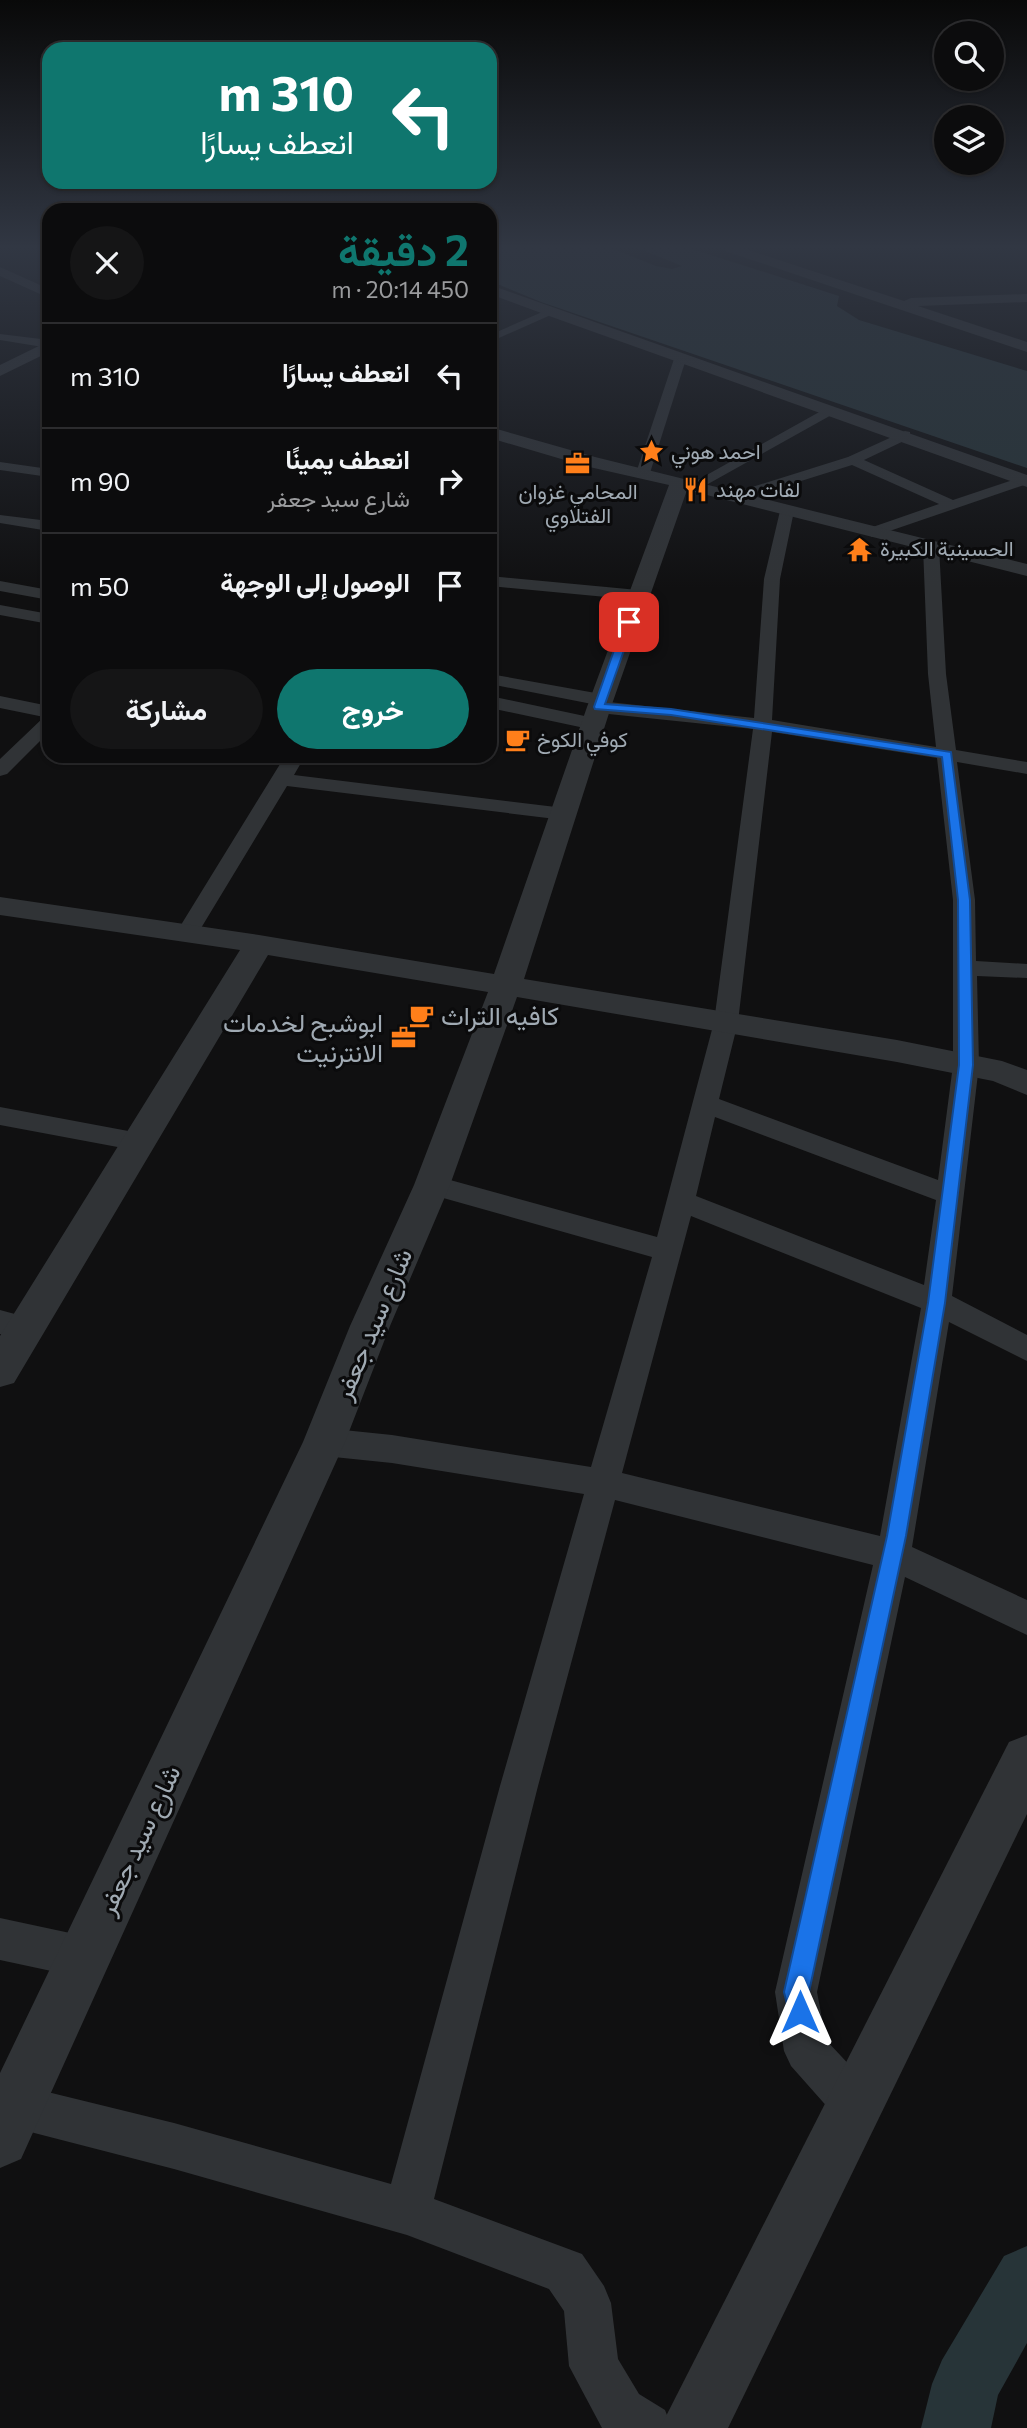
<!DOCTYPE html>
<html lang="ar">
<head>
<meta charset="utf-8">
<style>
  body { margin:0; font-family:Commissioner,Vazirmatn,sans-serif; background:#151516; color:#f1f3f6; direction:rtl; height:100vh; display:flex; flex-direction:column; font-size:26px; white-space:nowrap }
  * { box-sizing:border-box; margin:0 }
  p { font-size:23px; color:#9a9b9d }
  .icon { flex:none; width:38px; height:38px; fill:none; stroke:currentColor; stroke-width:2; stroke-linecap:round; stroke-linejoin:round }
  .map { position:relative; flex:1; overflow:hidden; direction:ltr }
  .side { position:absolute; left:42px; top:203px; width:455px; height:560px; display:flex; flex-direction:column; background:#0c0c0d; border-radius:21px; box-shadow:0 2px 5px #0004,0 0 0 2px #2c2c2e; direction:rtl }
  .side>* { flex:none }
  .top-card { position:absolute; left:42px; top:42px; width:455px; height:147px; border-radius:21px; box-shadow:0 2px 5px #0004,0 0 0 2px #2c2c2e; direction:rtl; background:#0f766e; color:#fff; overflow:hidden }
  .buttons { position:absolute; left:934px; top:21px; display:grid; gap:14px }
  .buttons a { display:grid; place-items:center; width:70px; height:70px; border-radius:50%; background:#0c0c0d; box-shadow:0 2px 5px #0004,0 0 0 2px #2c2c2e; font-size:35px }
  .pin { position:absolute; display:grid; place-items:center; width:60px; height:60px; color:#fff; margin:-30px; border-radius:14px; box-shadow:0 4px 10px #0006 }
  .me { position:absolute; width:77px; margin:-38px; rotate:0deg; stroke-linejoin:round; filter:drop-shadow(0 0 5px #0008) }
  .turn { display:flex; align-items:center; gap:24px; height:147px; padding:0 28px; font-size:32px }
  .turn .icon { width:91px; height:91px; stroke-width:2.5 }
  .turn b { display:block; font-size:49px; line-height:60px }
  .round { display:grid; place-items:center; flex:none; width:74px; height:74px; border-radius:37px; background:#151516 }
  .headline { display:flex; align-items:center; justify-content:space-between; height:119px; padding:0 28px }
  h1 { font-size:42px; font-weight:700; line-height:52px; color:#0f766e }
  .button { display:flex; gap:14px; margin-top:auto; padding:14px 28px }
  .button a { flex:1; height:80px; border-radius:42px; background:#0f766e; color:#fff; font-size:28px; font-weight:700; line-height:80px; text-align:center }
  .button a+a { background:#151516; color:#f1f3f6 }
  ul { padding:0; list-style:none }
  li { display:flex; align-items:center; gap:21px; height:105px; padding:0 28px; border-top:2px solid #2c2c2e }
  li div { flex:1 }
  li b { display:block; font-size:26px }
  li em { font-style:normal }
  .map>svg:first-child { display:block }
  .water { fill:#273438 }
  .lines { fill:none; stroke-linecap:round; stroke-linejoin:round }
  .canal { fill:#273438; fill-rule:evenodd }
  .minor { fill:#303336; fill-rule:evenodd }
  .tertiary { fill:#303336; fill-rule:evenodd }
  .route { fill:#1a73e8; stroke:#114b97; stroke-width:2 }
  .labels { text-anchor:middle; stroke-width:6; stroke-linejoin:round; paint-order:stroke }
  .far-poi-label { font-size:21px; fill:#a0aab3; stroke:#0b0b0c; text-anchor:start }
  .poi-label { font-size:26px; fill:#a0aab3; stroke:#0b0b0c; text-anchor:start }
  .street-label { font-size:26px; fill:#a0aab3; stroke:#0b0b0c }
</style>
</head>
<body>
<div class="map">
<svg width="1027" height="2428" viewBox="0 0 1027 2428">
  <rect width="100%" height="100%" fill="#101011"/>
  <path class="water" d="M 490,248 L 611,248 L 656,266 L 672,269 L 682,266 L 638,248 L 689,248 L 839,296 L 837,306 L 859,320 L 1027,371 L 1027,468 L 541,302 L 490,281 Z"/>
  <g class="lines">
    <path class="canal" d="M 1027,2246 L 1027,2343 L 998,2395 L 991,2428 L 921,2428 L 932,2384 L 942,2360 L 1004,2256 Z"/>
    <g class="minor">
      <path d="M 549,309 L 553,310 L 553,314 L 490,342 L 490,335 Z"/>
      <path d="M 0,334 L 49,340 L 49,348 L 0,340 Z"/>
      <path d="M 680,355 L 686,359 L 650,473 L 648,476 L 638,476 L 636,473 L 674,359 Z"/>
      <path d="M 830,406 L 836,410 L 835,413 L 699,489 L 689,489 L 687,486 Z"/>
      <path d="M 905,431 L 910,432 L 910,438 L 864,460 L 953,500 L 1025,476 L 1027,484 L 872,537 L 864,532 L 867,529 L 939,504 L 852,465 L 740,500 L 735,501 L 728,497 L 730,494 L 848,457 Z"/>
      <path d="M 0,462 L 49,469 L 49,477 L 0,470 Z"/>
      <path d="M 787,507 L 794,511 L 780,579 L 772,720 L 936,747 L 928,674 L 923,547 L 931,542 L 939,547 L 946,674 L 956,750 L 1027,762 L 1027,774 L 957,762 L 975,900 L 976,961 L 1027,964 L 1027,978 L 977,976 L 979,1065 L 952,1296 L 1027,1335 L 1027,1361 L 949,1322 L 912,1547 L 1027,1600 L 1027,1635 L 905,1577 L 817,1992 L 826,2040 L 870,2087 L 876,2103 L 870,2119 L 854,2125 L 838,2119 L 791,2066 L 784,2051 L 775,1992 L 873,1565 L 615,1500 L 538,1786 L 434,2199 L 582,2254 L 604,2286 L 611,2303 L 618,2359 L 639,2394 L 665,2410 L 672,2428 L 602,2428 L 569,2366 L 564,2311 L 549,2289 L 407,2235 L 174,2169 L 15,2128 L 0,2122 L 0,2090 L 15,2084 L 174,2123 L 391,2184 L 500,1786 L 584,1494 L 392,1463 L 324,1456 L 313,1452 L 308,1442 L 313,1432 L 324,1428 L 392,1435 L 591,1467 L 652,1257 L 422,1192 L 418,1185 L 422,1178 L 432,1175 L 657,1237 L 714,1022 L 753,729 L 599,713 L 592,711 L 590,707 L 592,704 L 490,684 L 490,674 L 601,694 L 607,696 L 609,702 L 754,718 L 764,579 L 780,511 ZM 772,732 L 937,758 L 953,900 L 953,1065 L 938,1180 L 719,1099 L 738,1022 ZM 715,1117 L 936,1200 L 924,1285 L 696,1196 ZM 691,1216 L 921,1308 L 880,1536 L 622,1473 Z"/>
      <path d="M 0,515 L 49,521 L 49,531 L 0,523 Z"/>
      <path d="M 490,576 L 638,590 L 646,595 L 638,600 L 490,586 Z"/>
      <path d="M 0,581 L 49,590 L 49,600 L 0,591 Z"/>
      <path d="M 0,605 L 49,614 L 49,624 L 0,615 Z"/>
      <path d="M 0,696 L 49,706 L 49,732 L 7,774 L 0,776 L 0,759 L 44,717 L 0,708 Z"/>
      <path d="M 490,696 L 594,718 L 603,724 L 594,730 L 490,708 Z"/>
      <path d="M 285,756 L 305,756 L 294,775 L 564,808 L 571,810 L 574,814 L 571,818 L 564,820 L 287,786 L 195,938 L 179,938 L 176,933 Z"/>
      <path d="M 0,1107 L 139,1133 L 148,1135 L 152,1142 L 148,1149 L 139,1151 L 0,1125 Z"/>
      <path d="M 0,1310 L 37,1320 L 41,1328 L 37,1336 L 26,1340 L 0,1334 Z"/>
      <path d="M 0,1918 L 84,1936 L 99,1942 L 105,1957 L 99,1972 L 84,1978 L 0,1960 Z"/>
    </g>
    <g class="tertiary">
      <path d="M 724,248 L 742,248 L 904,301 L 911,298 L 1027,294 L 1027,302 L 918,306 L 1027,342 L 1027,352 L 725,251 Z"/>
      <path d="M 0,267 L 49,289 L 49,298 L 0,276 Z"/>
      <path d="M 490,285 L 1027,475 L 1027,487 L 552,317 L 490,294 Z"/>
      <path d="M 49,341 L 49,352 L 0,376 L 0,365 Z"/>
      <path d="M 490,427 L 595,457 L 1027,564 L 1027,576 L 687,490 L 611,707 L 524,979 L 897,1040 L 1002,1061 L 1027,1070 L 1027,1095 L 993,1081 L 897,1062 L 517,997 L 450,1185 L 390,1326 L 345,1442 L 21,2159 L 0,2168 L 0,2073 L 303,1442 L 350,1326 L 414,1185 L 488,992 L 268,955 L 14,1383 L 0,1387 L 0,1336 L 240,950 L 0,915 L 0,897 L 259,935 L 494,974 L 587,707 L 669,485 L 585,466 L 490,438 Z"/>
      <path d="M 1027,1735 L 1027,1814 L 728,2428 L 660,2428 L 1009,1742 Z"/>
    </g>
  </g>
  <linearGradient id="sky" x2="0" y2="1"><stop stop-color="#090909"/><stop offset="0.42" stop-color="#313743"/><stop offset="1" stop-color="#313743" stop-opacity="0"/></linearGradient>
  <rect width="1027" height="588" fill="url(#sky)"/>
  <path class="route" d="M 629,619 L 634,622 L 605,704 L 671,709 L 951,752 L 970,900 L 973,1065 L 945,1303 L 906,1536 L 809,1992 L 812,2012 L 808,2021 L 800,2024 L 791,2021 L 784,1992 L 887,1536 L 928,1303 L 959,1065 L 958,900 L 942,757 L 671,715 L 595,709 L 594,707 L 624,622 Z"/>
  <defs>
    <symbol id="sight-bare" viewBox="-9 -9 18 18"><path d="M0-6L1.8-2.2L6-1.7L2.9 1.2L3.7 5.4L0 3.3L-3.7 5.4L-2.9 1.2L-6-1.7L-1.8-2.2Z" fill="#ff7f1a" stroke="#0b0b0c" stroke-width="2.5" paint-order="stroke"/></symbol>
    <symbol id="office-bare" viewBox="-9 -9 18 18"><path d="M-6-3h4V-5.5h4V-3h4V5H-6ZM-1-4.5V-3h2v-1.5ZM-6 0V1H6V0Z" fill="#ff7f1a" stroke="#0b0b0c" stroke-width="2.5" paint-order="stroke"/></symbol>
    <symbol id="restaurant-bare" viewBox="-9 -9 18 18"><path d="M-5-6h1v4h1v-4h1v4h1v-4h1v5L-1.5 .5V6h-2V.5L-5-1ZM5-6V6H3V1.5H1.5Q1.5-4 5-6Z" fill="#ff7f1a" stroke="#0b0b0c" stroke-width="2.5" paint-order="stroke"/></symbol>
    <symbol id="temple-bare" viewBox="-9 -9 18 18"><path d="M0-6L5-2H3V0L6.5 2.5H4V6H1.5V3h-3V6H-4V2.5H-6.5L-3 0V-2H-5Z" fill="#ff7f1a" stroke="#0b0b0c" stroke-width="2.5" paint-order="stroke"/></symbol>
    <symbol id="cafe-bare" viewBox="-9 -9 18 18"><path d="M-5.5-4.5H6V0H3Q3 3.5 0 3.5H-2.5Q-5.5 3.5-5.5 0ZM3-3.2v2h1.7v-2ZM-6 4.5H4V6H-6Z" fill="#ff7f1a" stroke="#0b0b0c" stroke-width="2.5" paint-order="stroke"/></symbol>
  </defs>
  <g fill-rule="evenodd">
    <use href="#sight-bare" x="634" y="434" width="35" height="35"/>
    <use href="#office-bare" x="560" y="446" width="35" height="35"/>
    <use href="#restaurant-bare" x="678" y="472" width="35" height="35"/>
    <use href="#temple-bare" x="842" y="532" width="35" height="35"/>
    <use href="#cafe-bare" x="500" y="722" width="35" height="35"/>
    <use href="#cafe-bare" x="404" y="998" width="35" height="35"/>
    <use href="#office-bare" x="386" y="1020" width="35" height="35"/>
  </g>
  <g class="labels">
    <g class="far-poi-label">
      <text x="671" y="459">احمد هوني</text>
      <text x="716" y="497">لفات مهند</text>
      <text x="578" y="499" text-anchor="middle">المحامي غزوان<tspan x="578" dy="24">الفتلاوي</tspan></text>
      <text x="880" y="556">الحسينية الكبيرة</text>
      <text x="537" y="747">كوفي الكوخ</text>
    </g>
    <g class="poi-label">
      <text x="441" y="1025">كافيه التراث</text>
      <text x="383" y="1032" text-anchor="end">ابوشبح لخدمات<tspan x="383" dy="30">الانترنيت</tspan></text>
    </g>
    <g class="street-label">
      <text transform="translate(373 1324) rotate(-67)" y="9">شارع سيد جعفر</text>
      <text transform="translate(139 1840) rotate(-65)" y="9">شارع سيد جعفر</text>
    </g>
  </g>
</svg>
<div class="buttons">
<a><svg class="icon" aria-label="search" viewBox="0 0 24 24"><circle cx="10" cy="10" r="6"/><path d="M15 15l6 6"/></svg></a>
<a><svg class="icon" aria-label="layers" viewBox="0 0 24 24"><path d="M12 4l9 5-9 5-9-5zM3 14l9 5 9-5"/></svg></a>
</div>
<div class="pin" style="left:629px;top:622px;background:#d93025"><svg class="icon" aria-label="arrive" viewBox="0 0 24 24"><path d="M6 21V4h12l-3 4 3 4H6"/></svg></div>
<svg class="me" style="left:800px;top:2012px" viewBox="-20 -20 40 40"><path d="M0-17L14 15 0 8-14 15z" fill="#1a73e8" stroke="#fff" stroke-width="4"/></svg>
<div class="top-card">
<div class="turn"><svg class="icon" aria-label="left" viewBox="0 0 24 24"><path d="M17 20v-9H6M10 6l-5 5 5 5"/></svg><div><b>310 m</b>انعطف يسارًا</div></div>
</div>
<section class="side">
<div class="headline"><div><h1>2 دقيقة</h1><p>450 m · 20:14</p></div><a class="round"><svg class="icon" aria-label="close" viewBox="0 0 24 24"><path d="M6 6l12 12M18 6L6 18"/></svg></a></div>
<ul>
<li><svg class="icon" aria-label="left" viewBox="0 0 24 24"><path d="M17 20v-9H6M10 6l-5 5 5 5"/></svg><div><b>انعطف يسارًا</b></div><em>310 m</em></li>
<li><svg class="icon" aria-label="right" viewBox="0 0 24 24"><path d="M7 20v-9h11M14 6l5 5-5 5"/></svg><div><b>انعطف يمينًا</b><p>شارع سيد جعفر</p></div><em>90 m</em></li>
<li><svg class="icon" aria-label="arrive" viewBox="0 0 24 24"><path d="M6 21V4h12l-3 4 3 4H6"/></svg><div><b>الوصول إلى الوجهة</b></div><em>50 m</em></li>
</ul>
<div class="button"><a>خروج</a><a>مشاركة</a></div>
</section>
</div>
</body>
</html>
